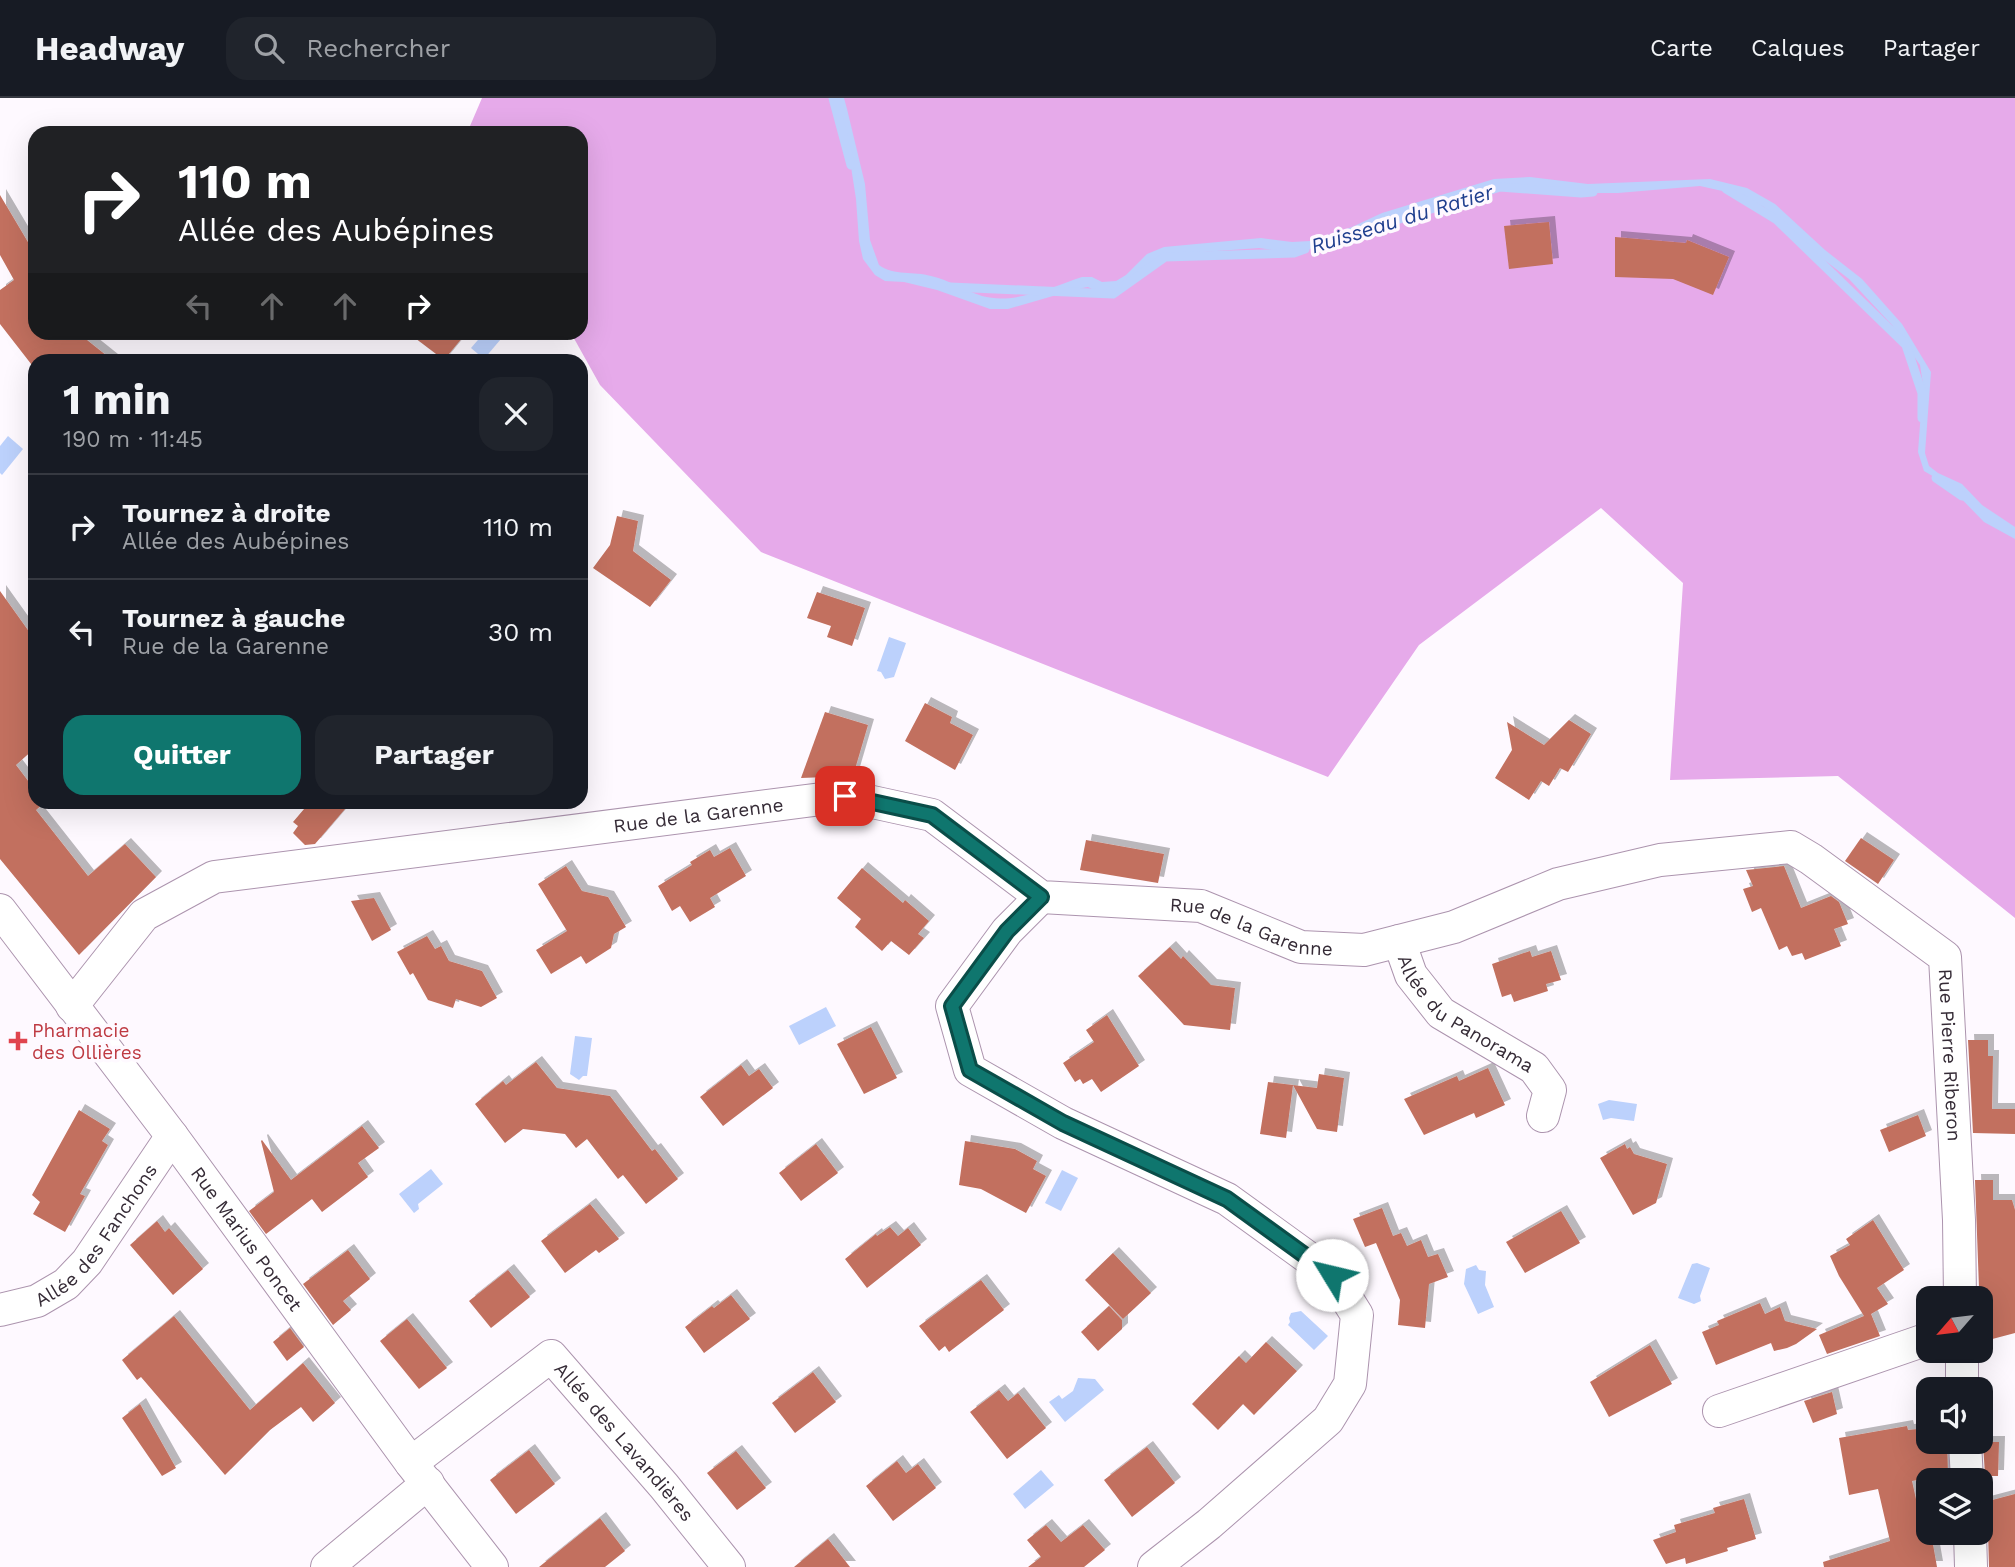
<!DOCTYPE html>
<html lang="fr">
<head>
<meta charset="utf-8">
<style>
  body { margin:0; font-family:"Work Sans",sans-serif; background:#20242c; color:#f1f3f6; height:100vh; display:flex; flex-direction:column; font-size:26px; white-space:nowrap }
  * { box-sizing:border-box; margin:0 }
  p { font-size:23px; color:#9ea1a6 }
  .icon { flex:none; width:38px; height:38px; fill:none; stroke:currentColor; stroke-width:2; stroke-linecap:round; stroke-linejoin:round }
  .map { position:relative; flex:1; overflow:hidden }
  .sheet { position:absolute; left:28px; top:256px; width:560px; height:455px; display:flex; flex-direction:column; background:#171b24; border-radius:21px; box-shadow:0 7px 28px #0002 }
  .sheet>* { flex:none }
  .banner { position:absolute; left:28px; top:28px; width:560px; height:214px; border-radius:21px; box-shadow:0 7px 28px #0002; background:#202124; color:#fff; overflow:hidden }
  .needle { width:46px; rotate:242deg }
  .controls { position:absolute; left:1916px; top:1188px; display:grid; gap:14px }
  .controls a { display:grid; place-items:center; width:77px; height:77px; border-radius:14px; background:#171b24; box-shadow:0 7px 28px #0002; font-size:35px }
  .pin { position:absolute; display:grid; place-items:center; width:60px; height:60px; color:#fff; margin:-30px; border-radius:14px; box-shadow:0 4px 10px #0006 }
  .me { position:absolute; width:77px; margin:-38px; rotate:306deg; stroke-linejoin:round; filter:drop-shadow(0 0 5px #0008) }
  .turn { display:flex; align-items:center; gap:24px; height:147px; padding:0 35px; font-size:32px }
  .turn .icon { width:91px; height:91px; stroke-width:2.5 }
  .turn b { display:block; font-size:49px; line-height:60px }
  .lanes { display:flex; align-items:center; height:66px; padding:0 35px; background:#0003; justify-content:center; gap:35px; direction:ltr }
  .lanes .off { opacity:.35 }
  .round { display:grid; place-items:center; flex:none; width:74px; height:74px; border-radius:21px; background:#20242c }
  .head { display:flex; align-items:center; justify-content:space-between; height:119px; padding:0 35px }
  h1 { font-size:42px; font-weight:700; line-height:52px }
  .action { display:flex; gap:14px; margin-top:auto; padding:14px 35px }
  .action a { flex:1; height:80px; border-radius:21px; background:#0f766e; color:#fff; font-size:28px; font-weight:700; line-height:80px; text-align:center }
  .action a+a { background:#20242c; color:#f1f3f6 }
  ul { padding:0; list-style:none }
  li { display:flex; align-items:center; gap:21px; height:105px; padding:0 35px; border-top:2px solid #363941 }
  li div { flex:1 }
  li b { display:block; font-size:26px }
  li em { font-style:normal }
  header { display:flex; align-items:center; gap:42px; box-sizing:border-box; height:98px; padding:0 35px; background:#171b24; border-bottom:2px solid #363941 }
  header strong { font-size:33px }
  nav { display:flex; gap:38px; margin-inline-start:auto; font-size:24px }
  .search { width:490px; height:63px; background:#20242c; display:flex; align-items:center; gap:18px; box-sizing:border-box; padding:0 24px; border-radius:21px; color:#9ea1a6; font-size:26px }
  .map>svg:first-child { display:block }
  .forest { fill:#e6aaea }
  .water { fill:#bcd1fc }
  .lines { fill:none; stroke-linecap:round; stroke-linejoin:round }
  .stream { stroke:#bcd1fc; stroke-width:9 }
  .building { fill:#c2705e; filter:url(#shadow) }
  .minor-casing { stroke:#ac94ae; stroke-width:34 }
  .minor { stroke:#fff; stroke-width:32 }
  .route-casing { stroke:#0a4d48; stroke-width:18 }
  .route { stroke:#0f766e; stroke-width:12 }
  .health-dot { fill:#e0444e; stroke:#fef9ff; stroke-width:2.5 }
  .labels { text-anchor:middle; stroke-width:7; stroke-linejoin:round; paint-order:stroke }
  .street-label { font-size:19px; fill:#352b36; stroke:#fef9ff }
  .health-label { font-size:19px; fill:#be3a42; stroke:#fef9ff; text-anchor:start }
  .water-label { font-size:21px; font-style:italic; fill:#203f8f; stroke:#fef9ff }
</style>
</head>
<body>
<header>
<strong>Headway</strong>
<div class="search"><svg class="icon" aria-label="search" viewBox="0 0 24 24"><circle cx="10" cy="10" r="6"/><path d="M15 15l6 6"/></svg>Rechercher</div>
<nav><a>Carte</a><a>Calques</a><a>Partager</a></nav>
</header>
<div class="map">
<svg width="2015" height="1469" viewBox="0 0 2015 1469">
  <defs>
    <filter id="shadow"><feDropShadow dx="6" dy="-6" stdDeviation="0" flood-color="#0004"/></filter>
  </defs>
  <rect width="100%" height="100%" fill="#fef9ff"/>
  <path class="forest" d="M 482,0 L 2015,0 L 2015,820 L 1838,678 L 1670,682 L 1683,485 L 1601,410 L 1419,547 L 1328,679 L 761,454 L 600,287 L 571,235 L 581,234 L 581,35 L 467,35 Z"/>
  <g class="water">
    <path d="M 834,0 L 844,0 L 847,11 L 865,86 L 870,142 L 879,167 C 894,178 914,173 931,178 C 949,182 965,193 982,198 C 1014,207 1052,189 1082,179 L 1092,179 L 1102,184 L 1116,183 L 1126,177 L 1147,156 L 1164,149 L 1261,140 L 1292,144 L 1310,143 L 1352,129 L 1382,115 L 1494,81 L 1530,79 L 1588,86 L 1710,81 L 1747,90 L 1775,106 L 1825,152 L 1862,181 L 1902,226 L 1931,274 L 1925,355 L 1929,368 L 1938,375 L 1962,386 L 1982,407 L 2015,429 L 2015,441 L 1984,424 L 1948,387 L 1924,373 L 1918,354 L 1923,286 L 1920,267 L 1892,227 L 1849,181 L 1810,151 L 1764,109 L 1736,96 L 1700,88 L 1618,95 L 1581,95 L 1550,91 L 1500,89 L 1463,96 L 1310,151 L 1294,155 L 1259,150 L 1175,156 L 1148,168 L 1132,187 L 1119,194 L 1100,195 L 1088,189 L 1077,191 L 1008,211 L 990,211 L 937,192 L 904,184 L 885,183 L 875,177 L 863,161 L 859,143 L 856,101 L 849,56 Z"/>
    <path d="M 484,235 L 506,235 L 484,261 L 471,250 Z"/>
    <path d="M 8,338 L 23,351 L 2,377 L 0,375 L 0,348 Z"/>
    <path d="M 889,539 L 906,545 L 894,579 L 885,581 L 881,574 L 877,573 Z"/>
    <path d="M 826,909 L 836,928 L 799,947 L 789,928 Z"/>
    <path d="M 575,938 L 592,940 L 587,978 L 583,978 L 579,982 L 570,976 Z"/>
    <path d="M 1609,1002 L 1637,1006 L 1634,1023 L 1611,1020 L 1603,1022 L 1598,1006 Z"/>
    <path d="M 431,1071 L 443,1086 L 418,1106 L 419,1111 L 414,1115 L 399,1096 Z"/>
    <path d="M 1062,1072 L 1078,1080 L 1061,1113 L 1045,1105 Z"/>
    <path d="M 1697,1165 L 1710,1170 L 1700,1198 L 1701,1203 L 1694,1206 L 1678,1200 L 1692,1166 Z"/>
    <path d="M 1476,1167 L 1479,1172 L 1486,1173 L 1485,1187 L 1494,1209 L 1478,1216 L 1464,1186 L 1466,1171 Z"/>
    <path d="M 1301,1213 L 1328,1238 L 1314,1252 L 1288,1227 L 1290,1224 L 1289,1220 L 1291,1215 Z"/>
    <path d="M 1078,1280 L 1095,1281 L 1104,1292 L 1065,1324 L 1049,1304 L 1059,1297 L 1062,1301 L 1073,1293 Z"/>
    <path d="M 1041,1372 L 1054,1387 L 1025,1411 L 1013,1396 Z"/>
  </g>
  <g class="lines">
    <g class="stream">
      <path d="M 833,0 L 851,67"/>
      <path d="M 1726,91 L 1777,122 L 1906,247 L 1922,295 L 1922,320"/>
      <path d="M 1365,132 L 1500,89 L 1581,95 L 1593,94"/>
      <path d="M 950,189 L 1113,196 L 1165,159 L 1294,155 L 1305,151"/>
      <path d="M 1936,380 L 1962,398"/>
    </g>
  </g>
  <g class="building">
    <path d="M 0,97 L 35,156 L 35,234 L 77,234 L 112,262 L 35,262 L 35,271 L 0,226 L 0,192 L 14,182 L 0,157 Z"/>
    <path d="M 1549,124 L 1553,166 L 1509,171 L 1504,128 Z"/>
    <path d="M 1615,139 L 1686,145 L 1687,142 L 1729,159 L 1713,197 L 1673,181 L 1615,179 Z"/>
    <path d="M 407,234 L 467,234 L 444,262 Z"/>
    <path d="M 617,418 L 638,423 L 633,453 L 671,482 L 650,509 L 593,470 L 610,447 Z"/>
    <path d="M 0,493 L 35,542 L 35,650 L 16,667 L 35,692 L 35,704 L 44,705 L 36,712 L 88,778 L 125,746 L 156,779 L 79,857 L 0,761 Z"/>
    <path d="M 817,494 L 865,510 L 852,548 L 827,539 L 831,528 L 807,520 Z"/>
    <path d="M 925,605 L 952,619 L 950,625 L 973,637 L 955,672 L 905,643 Z"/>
    <path d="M 825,614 L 868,627 L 853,678 L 801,680 Z"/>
    <path d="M 1569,622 L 1591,636 L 1568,674 L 1560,670 L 1549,688 L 1541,683 L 1529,702 L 1495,680 L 1512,652 L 1507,624 L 1544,647 Z"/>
    <path d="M 310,704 L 351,704 L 315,746 L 305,747 L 293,735 L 298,728 L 293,724 Z"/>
    <path d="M 1861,740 L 1894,762 L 1878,786 L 1845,763 Z"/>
    <path d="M 1086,742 L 1164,756 L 1158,785 L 1080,772 Z"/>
    <path d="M 730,750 L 746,778 L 710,800 L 715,809 L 690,824 L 680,808 L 672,813 L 658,788 L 692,767 L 690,764 L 710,752 L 714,759 Z"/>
    <path d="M 566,768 L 582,793 L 608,799 L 626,829 L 614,836 L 611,850 L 586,866 L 581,858 L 551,876 L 536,852 L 567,833 L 538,786 Z"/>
    <path d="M 1784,768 L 1801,810 L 1831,798 L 1839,804 L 1848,826 L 1834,831 L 1841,848 L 1805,862 L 1802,855 L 1792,858 L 1787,848 L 1779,852 L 1761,810 L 1752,814 L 1743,791 L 1753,788 L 1746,772 Z"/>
    <path d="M 862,770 L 903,805 L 905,802 L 929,823 L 918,836 L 924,840 L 909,857 L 891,843 L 882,853 L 855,829 L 861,821 L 837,800 Z"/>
    <path d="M 374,800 L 391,832 L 372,843 L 351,803 Z"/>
    <path d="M 427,838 L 435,851 L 441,848 L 449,863 L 482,873 L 497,900 L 481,909 L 456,901 L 453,910 L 428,902 L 413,875 L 410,877 L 397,854 Z"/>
    <path d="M 1170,849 L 1181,861 L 1183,858 L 1211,887 L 1235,890 L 1230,932 L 1184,927 L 1138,878 Z"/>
    <path d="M 1530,853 L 1532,859 L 1551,853 L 1561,882 L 1546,886 L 1548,893 L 1514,904 L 1511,896 L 1502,899 L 1492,866 Z"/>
    <path d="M 1107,917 L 1139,968 L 1101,994 L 1092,981 L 1083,986 L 1080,981 L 1075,984 L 1063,965 L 1094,944 L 1086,932 Z"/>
    <path d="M 871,929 L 897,980 L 864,996 L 837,946 Z"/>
    <path d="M 1968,942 L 1988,942 L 1988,958 L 1993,958 L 1992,1011 L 2015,1011 L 2015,1036 L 1973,1035 Z"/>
    <path d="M 536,964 L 557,990 L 610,998 L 652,1053 L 655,1051 L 678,1081 L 646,1106 L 623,1077 L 618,1081 L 587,1041 L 576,1050 L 565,1036 L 523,1031 L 505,1045 L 475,1006 L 503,983 L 506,987 Z"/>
    <path d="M 741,967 L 749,978 L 759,971 L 773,990 L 723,1028 L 700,999 Z"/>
    <path d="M 1488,970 L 1505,1007 L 1476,1020 L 1474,1015 L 1424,1037 L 1404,1001 L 1457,978 L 1459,983 Z"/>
    <path d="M 1319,976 L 1344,980 L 1337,1034 L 1317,1031 L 1293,987 L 1286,1040 L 1260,1036 L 1268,984 L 1317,990 Z"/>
    <path d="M 79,1012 L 110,1031 L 102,1043 L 108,1047 L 80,1096 L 85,1098 L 65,1134 L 33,1116 L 40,1104 L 32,1097 Z"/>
    <path d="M 1918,1017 L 1926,1038 L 1889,1054 L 1880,1032 Z"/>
    <path d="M 362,1028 L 379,1050 L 358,1065 L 368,1079 L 322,1114 L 312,1101 L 266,1136 L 249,1113 L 274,1094 L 261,1043 L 262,1042 L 291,1082 Z"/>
    <path d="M 965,1043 L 1015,1051 L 1037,1063 L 1033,1071 L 1046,1078 L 1026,1115 L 981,1091 L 959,1087 Z"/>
    <path d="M 816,1046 L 838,1075 L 801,1103 L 779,1075 Z"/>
    <path d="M 1625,1046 L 1627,1051 L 1630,1049 L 1634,1056 L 1667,1066 L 1656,1105 L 1633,1117 L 1600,1060 Z"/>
    <path d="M 1975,1082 L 1993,1082 L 1993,1102 L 2012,1102 L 2015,1112 L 2015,1235 L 1981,1244 Z"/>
    <path d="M 590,1106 L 619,1141 L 599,1155 L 596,1152 L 565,1175 L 541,1143 Z"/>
    <path d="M 1382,1110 L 1393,1138 L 1401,1135 L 1407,1148 L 1421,1142 L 1428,1159 L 1438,1156 L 1448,1179 L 1429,1186 L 1425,1230 L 1398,1227 L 1400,1202 L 1376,1145 L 1365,1149 L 1353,1121 Z"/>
    <path d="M 1561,1113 L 1580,1145 L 1525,1175 L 1506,1144 Z"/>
    <path d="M 1873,1122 L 1904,1172 L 1877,1190 L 1888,1206 L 1871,1216 L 1880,1238 L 1827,1256 L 1819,1237 L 1864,1218 L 1839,1178 L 1830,1158 L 1850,1147 L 1846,1141 Z"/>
    <path d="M 157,1123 L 165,1134 L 169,1130 L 203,1171 L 173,1197 L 130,1147 Z"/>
    <path d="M 890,1129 L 898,1138 L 908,1130 L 921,1147 L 867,1190 L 845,1161 L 876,1136 L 877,1138 Z"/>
    <path d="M 348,1152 L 370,1181 L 343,1203 L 351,1212 L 333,1227 L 303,1186 Z"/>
    <path d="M 1113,1155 L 1151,1195 L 1123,1221 L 1085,1182 Z"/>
    <path d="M 508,1172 L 530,1199 L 491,1230 L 469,1203 Z"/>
    <path d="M 981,1182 L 1004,1212 L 949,1254 L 945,1248 L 939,1253 L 919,1228 Z"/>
    <path d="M 731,1197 L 750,1221 L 704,1255 L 685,1229 L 712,1208 L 714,1210 Z"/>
    <path d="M 1760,1205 L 1765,1216 L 1780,1209 L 1785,1223 L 1817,1231 L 1796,1246 L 1787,1250 L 1774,1253 L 1771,1245 L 1716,1267 L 1702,1234 L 1719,1227 L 1717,1223 Z"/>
    <path d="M 1109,1208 L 1122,1222 L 1122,1231 L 1098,1253 L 1081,1234 Z"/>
    <path d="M 174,1218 L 250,1312 L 303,1265 L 335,1305 L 313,1324 L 301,1309 L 270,1332 L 225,1377 L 141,1279 L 137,1282 L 122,1262 Z"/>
    <path d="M 407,1221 L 447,1270 L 419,1291 L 380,1243 Z"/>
    <path d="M 290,1230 L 304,1249 L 287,1263 L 273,1244 Z"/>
    <path d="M 1266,1244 L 1297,1273 L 1254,1317 L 1243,1306 L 1218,1332 L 1192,1306 L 1239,1258 L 1246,1265 Z"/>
    <path d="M 1650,1247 L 1672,1286 L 1609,1319 L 1590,1284 Z"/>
    <path d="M 813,1274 L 836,1304 L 795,1335 L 772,1305 Z"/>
    <path d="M 999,1292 L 1008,1303 L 1018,1295 L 1046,1330 L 1007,1361 L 970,1314 Z"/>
    <path d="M 1832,1294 L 1837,1316 L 1813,1325 L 1804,1303 Z"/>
    <path d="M 140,1306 L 176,1370 L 162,1378 L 122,1320 Z"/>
    <path d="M 1907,1328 L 1908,1332 L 1928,1330 L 1928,1344 L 1947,1344 L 1948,1376 L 1912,1383 L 1925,1442 L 1932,1441 L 1937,1469 L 1824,1469 L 1823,1464 L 1890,1443 L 1878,1391 L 1849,1397 L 1839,1340 Z"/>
    <path d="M 1983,1344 L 1999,1344 L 1998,1378 L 1985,1378 Z"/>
    <path d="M 1147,1349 L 1175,1385 L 1132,1419 L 1104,1382 Z"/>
    <path d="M 529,1352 L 555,1386 L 516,1416 L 490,1382 Z"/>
    <path d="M 736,1353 L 766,1390 L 737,1412 L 707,1375 Z"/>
    <path d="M 897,1363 L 906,1375 L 918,1366 L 936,1390 L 893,1423 L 866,1388 Z"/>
    <path d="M 2015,1396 L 2015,1469 L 1989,1469 L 1988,1434 L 1986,1426 L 1981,1421 L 1981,1405 Z"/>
    <path d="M 1744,1401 L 1756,1441 L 1727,1450 L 1728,1453 L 1686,1466 L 1685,1460 L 1666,1466 L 1653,1442 L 1676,1434 L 1674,1427 L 1715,1415 L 1713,1410 Z"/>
    <path d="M 600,1420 L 625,1453 L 605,1469 L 539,1469 Z"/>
    <path d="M 1046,1427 L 1061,1444 L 1083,1427 L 1105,1452 L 1084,1469 L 1028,1469 L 1041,1459 L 1027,1442 Z"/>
    <path d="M 828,1441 L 850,1469 L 794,1469 Z"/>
  </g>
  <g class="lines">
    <defs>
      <g id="minor">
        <path d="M 1041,799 L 1007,833 L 952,908 L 970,972 L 1063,1025 L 1227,1101 L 1332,1177 L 1357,1217 L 1350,1286 L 1328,1322 L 1209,1426 L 1154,1469"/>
        <path id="s1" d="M 0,812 L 172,1038 L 411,1365 L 492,1469"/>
        <path id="s2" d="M 1399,843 L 1411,877 L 1441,915 L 1534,970 L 1550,992 L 1543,1018"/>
        <path id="s3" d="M 72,908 L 144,817 L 214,779 L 845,698 L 932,717 L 1041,799 L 1201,808 L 1301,849 L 1364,852 L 1454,829 L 1558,786 L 1660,762 L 1791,749 L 1811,761 L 1945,859 L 1959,1122 L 1960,1200"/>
        <path id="s4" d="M 0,1212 L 37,1203 L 66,1186 L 87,1164 L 172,1038"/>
        <path d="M 1962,1253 L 1962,1292"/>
        <path d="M 1719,1313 L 1928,1241"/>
        <path d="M 1965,1344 L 1967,1382"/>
        <path id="s5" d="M 411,1365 L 551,1258 L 664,1388 L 729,1469"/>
        <path d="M 1970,1435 L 1971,1469"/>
        <path d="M 327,1469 L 428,1385"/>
      </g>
    </defs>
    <use href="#minor" class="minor-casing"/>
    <use href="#minor" class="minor"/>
  </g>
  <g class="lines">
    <defs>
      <path id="route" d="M 845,698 L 932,717 L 1041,799 L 1007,833 L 952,908 L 970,972 L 1063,1025 L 1227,1101 L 1332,1177"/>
    </defs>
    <use href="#route" class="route-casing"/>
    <use href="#route" class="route"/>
  </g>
  <path class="health-dot" d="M14.5 932.5h7v7h7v7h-7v7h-7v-7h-7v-7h7z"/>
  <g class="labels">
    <g class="street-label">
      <text dy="7" stroke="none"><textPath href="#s3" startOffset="684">Rue de la Garenne</textPath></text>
      <text dy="7" stroke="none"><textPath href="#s3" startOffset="1272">Rue de la Garenne</textPath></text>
      <text dy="7" stroke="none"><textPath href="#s2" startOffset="103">Allée du Panorama</textPath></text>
      <text dy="7" stroke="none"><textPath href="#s3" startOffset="2118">Rue Pierre Riberon</textPath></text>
      <text dy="7" stroke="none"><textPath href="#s4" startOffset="128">Allée des Fanchons</textPath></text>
      <text dy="7" stroke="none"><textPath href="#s1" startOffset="411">Rue Marius Poncet</textPath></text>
      <text dy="7" stroke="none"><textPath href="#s5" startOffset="289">Allée des Lavandières</textPath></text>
    </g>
    <g class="health-label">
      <text x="32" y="939">Pharmacie<tspan x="32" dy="22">des Ollières</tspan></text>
    </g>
    <g class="water-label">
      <text transform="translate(1402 121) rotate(-17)" y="7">Ruisseau du Ratier</text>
    </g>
  </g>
</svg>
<div class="controls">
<a><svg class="needle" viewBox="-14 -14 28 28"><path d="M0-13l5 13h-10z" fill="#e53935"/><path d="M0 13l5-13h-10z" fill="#9ea1a6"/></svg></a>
<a><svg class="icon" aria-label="sound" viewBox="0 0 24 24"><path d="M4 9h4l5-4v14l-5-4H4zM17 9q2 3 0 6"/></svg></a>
<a><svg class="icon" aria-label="layers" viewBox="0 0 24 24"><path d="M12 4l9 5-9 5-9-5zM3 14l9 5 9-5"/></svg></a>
</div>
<div class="pin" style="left:845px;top:698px;background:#d93025"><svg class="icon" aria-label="arrive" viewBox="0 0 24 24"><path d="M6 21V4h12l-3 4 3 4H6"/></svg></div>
<svg class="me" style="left:1332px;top:1177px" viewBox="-20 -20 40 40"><circle r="19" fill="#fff"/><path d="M0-13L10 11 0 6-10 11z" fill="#0f766e"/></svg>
<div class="banner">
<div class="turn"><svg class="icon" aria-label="right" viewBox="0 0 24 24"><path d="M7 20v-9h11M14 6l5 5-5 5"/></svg><div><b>110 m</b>Allée des Aubépines</div></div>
<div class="lanes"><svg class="icon off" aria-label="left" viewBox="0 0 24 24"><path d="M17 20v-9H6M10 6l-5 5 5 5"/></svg><svg class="icon off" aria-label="ahead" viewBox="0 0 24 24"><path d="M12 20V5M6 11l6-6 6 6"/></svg><svg class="icon off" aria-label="ahead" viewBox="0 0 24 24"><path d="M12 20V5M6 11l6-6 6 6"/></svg><svg class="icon" aria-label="right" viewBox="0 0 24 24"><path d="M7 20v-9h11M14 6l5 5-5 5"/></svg></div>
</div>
<section class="sheet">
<div class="head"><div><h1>1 min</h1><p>190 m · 11:45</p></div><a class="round"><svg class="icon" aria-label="close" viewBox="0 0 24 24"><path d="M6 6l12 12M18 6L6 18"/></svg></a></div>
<ul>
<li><svg class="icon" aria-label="right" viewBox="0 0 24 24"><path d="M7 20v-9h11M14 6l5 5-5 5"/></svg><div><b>Tournez à droite</b><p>Allée des Aubépines</p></div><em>110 m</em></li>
<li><svg class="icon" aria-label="left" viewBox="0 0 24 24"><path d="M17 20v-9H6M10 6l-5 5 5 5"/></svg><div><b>Tournez à gauche</b><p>Rue de la Garenne</p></div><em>30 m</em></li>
</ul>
<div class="action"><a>Quitter</a><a>Partager</a></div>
</section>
</div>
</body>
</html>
